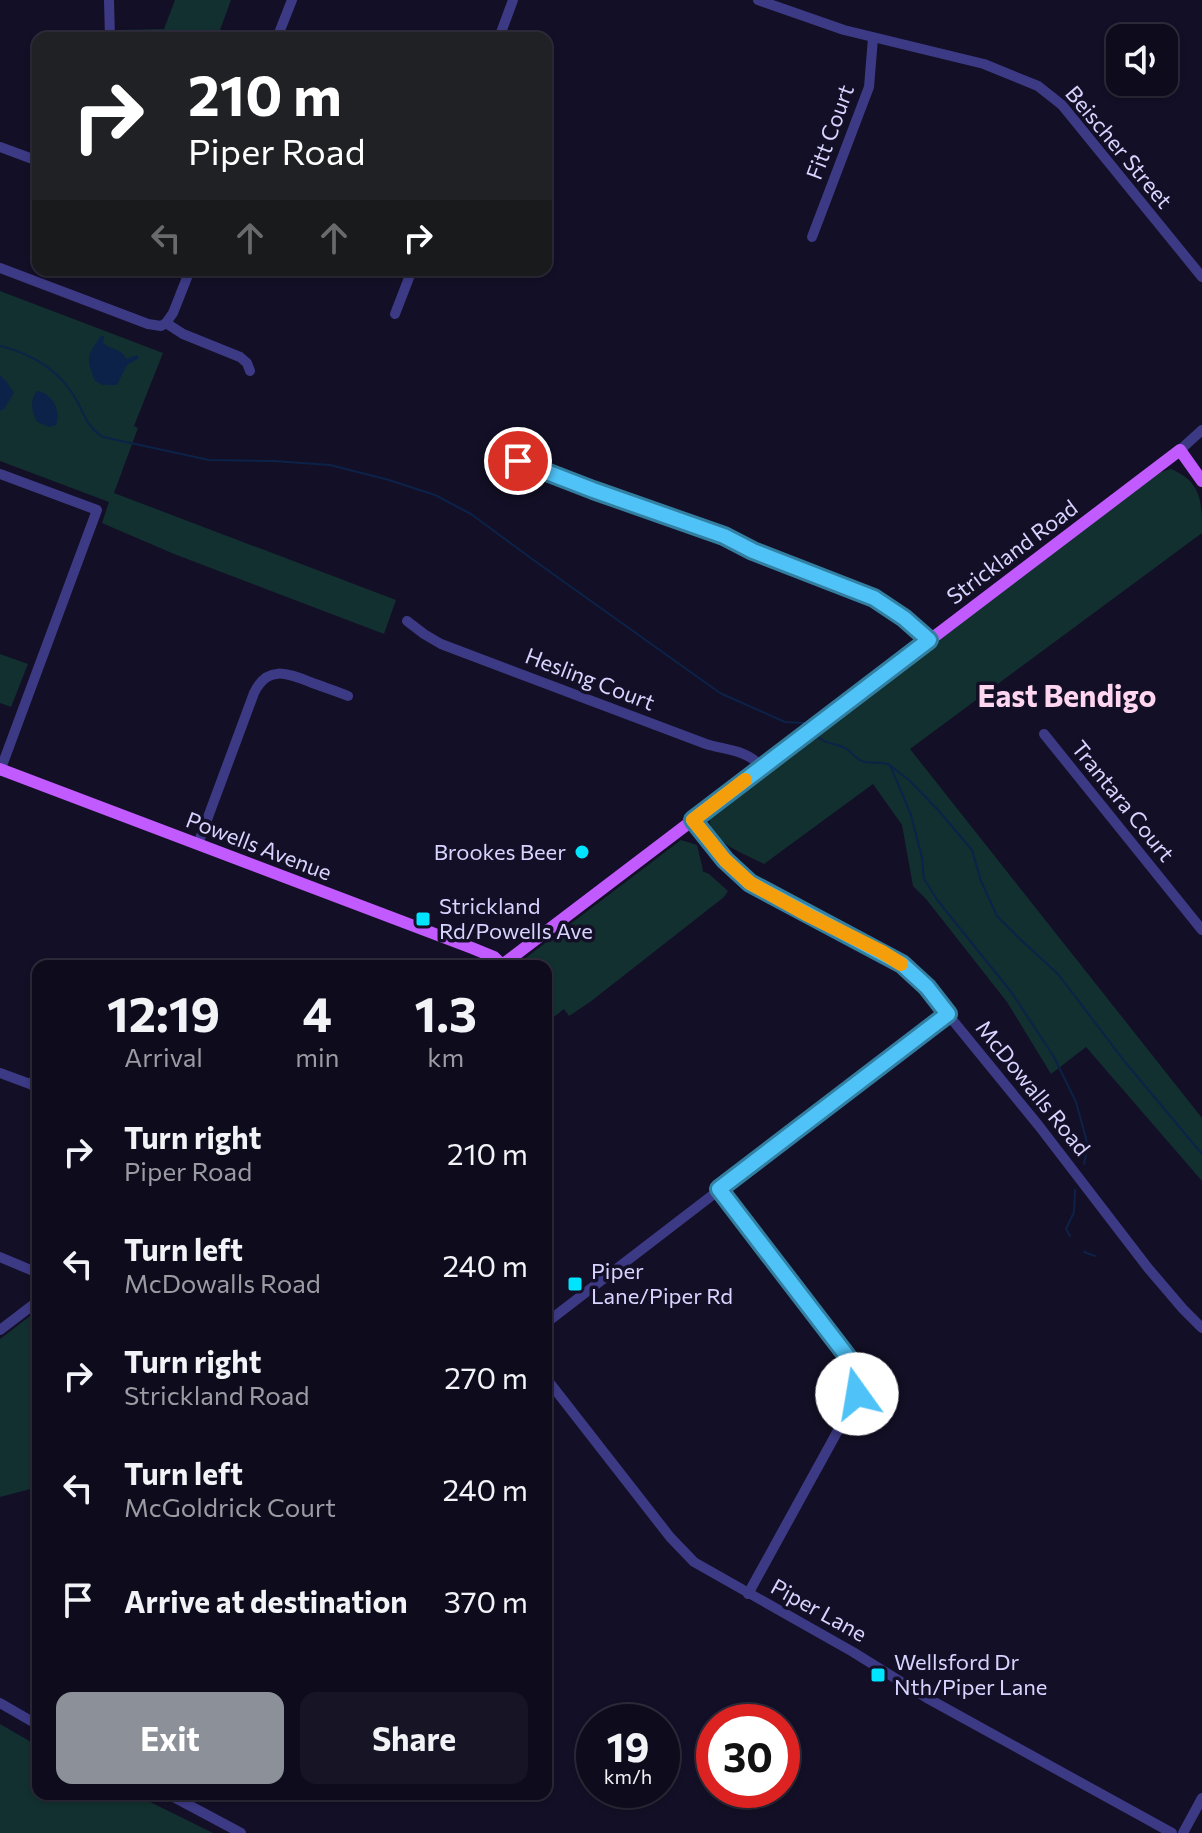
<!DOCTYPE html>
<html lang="en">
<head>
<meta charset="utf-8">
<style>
  body { margin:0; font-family:Commissioner,sans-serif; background:#171425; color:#f1f3f6; height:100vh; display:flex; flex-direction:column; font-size:30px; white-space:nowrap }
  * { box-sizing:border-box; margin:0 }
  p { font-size:26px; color:#9b9ba3 }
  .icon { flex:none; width:44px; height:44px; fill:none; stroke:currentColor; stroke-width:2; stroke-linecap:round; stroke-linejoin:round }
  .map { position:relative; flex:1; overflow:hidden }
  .sheet { position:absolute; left:32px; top:960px; width:520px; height:840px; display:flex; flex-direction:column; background:#0e0b1c; border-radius:16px; box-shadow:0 2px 6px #0004,0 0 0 2px #2e2b3b }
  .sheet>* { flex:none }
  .guide { position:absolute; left:32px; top:32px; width:520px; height:244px; border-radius:16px; box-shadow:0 2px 6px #0004,0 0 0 2px #2e2b3b; background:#202124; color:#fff; overflow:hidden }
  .tools { position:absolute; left:1106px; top:24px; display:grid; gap:16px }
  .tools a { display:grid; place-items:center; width:72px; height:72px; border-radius:16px; background:#0e0b1c; box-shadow:0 2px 6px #0004,0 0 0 2px #2e2b3b; font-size:40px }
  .speed { position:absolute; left:576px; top:1704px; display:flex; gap:16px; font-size:40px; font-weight:700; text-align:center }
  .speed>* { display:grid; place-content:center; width:104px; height:104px; border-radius:50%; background:#0e0b1c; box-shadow:0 2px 6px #0004,0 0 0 2px #2e2b3b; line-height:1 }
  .speed small { font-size:20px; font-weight:400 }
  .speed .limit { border:12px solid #d22; background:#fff; color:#111 }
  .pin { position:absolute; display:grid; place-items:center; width:68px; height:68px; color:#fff; margin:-34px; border:4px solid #fff; border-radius:50%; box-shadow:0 2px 8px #0007 }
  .me { position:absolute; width:88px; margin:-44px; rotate:347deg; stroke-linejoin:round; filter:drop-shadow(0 0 6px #0008) }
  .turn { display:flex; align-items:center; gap:28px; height:168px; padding:0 24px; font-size:36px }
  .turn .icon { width:104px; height:104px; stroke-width:2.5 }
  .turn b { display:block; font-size:56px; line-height:68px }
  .lanes { display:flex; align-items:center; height:76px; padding:0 24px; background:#0003; justify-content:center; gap:40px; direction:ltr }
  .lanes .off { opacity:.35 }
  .eta { display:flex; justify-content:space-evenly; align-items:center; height:136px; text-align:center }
  .eta b { font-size:48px; font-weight:700; line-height:56px }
  .button { display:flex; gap:16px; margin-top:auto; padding:16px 24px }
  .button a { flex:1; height:92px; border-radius:16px; background:#8c9099; color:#fff; font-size:32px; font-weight:700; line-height:92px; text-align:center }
  .button a+a { background:#171425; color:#f1f3f6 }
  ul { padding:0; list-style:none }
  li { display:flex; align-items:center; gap:24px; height:112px; padding:0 24px }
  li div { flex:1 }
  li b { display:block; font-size:30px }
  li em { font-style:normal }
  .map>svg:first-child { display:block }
  .green { fill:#12302f }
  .water { fill:#0c2248 }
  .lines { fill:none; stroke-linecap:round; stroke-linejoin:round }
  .stream { stroke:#0c2248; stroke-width:2 }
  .minor { stroke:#3d3a85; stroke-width:10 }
  .major { stroke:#c25bff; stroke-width:12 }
  .route-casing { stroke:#337fa1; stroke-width:20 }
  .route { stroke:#4fc3f7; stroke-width:14 }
  .slow { stroke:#f59e0b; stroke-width:14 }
  .poi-dot { fill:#00e5ff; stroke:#130f26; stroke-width:3 }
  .labels { text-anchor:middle; stroke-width:7; stroke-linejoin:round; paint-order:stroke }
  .street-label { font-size:22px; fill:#d9d4ff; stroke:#130f26 }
  .poi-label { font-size:22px; fill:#d9d4ff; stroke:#130f26; text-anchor:start }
  .district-label { font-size:30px; font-weight:bold; fill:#ffd6f0; stroke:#130f26 }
</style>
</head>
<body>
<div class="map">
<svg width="1202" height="1833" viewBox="0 0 1202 1833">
  <rect width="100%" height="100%" fill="#130f26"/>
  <g class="green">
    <path d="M 175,0 L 231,0 L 217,38 L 117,38 L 116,30 L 164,29 Z"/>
    <path d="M 0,291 L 163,353 L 134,426 L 138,428 L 114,493 L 396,600 L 384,634 L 174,554 L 102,523 L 109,502 L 0,461 Z"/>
    <path d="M 1171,469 C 1202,482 1202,502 1202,533 L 910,749 L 1202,1118 L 1202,1181 L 1086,1047 L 1051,1074 L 1007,1002 L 926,899 L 913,886 L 902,825 L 873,784 L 764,864 C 744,853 711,844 709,818 L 731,796 L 1158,473 Z"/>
    <path d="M 0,654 L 28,664 L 11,707 L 0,703 Z"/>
    <path d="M 681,840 L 697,845 L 703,870 L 702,871 L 709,874 L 728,891 L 724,897 L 590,1002 L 569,1016 L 564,1009 L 546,1023 L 546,966 L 515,966 Z"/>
    <path d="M 38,1310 L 38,1487 L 0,1497 L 0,1339 Z"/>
    <path d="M 0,1724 L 38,1746 L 38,1794 L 134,1794 L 213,1833 L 0,1833 Z"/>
  </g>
  <g class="water">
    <path d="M 101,336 L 104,336 L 103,343 C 111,350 121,348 126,359 L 137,355 L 139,358 L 127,365 L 117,385 L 103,385 L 95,381 C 86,358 87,355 101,336 Z"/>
    <path d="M 0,375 L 6,381 L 14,393 L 4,409 L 0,411 Z"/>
    <path d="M 37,391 C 53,393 61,411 56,425 L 50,427 L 37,422 C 32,412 29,401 37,391 Z"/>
  </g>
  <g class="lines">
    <g class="stream">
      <path d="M 0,346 C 33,354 60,370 77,401 C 85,416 87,427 103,437 L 209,460 L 274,461 L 330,465 L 389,480 L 435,495 L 471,514 L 539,564 L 720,693 L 785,722 L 805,723"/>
      <path d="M 816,735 C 825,745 833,742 845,748 C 853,752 855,760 865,762 C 874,764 881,761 890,765 L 911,815 L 922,858 L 924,879 L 938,901 L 1012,993 L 1054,1057 L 1076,1102 L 1088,1146 L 1084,1164"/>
      <path d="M 891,766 L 910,781 L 938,810 L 972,850 L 981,881 L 997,916 L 1021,940 L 1058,974 L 1125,1062 L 1202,1154"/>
      <path d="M 1070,1236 L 1066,1229 L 1074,1212 L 1075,1190"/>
      <path d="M 1084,1252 L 1095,1256"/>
    </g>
    <g class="minor">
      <path d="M 109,0 L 110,38"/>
      <path d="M 758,0 L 844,30 L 984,64 L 1038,86 L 1062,105 L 1202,277"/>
      <path d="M 277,38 L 292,0"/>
      <path d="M 499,38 L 513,0"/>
      <path d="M 0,147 L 38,161"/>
      <path d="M 812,237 L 869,87 L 873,38"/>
      <path d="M 0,268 L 148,324 L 161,326 L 166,323"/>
      <path d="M 395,314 L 412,270"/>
      <path d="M 166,323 L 183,334 L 240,357 L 247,363 L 250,371"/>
      <path d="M 166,323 L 173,313 L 190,270"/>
      <path d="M 1180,450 L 1202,430"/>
      <path d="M 518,461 L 593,490 L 724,536 L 753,551 L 874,598 L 904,618 L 929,640"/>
      <path d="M 0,474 L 97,510 L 0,771"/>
      <path d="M 407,621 L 424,634 L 441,644 L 706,744 C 725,750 749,750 761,767"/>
      <path d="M 1044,734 L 1202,930"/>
      <path d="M 693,820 C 711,842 728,867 752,884 C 804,921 871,936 919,979 L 1039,1126 L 1148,1268 L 1183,1309 L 1202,1328"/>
      <path d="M 198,844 L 254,693 C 267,665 287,673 310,682 C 323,687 336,691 348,696"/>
      <path d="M 0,1073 L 38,1087"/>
      <path d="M 32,1085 L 38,1070"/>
      <path d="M 719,1189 L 852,1361 C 862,1377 859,1389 852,1405 L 748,1594"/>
      <path d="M 0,1257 L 38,1273"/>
      <path d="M 546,1323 L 948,1014"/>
      <path d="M 0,1330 L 38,1301"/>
      <path d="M 546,1378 L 670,1537 L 694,1562 L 853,1652 L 927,1698 L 1172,1833"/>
      <path d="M 0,1703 L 38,1725"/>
      <path d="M 168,1794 L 241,1833"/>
      <path d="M 1183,1833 L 1202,1798"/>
    </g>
    <path class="major" d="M 0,769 L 472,948 L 494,957 L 502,965 L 1180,450 L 1202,481"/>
  </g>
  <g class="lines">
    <defs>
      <path id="route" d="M 518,461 L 593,490 L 724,536 L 753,551 L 874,598 L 904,618 L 929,640 L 693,820 L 725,860 L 750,883 L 902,964 L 927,987 L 948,1014 L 719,1189 L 857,1369 L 859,1385 L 857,1394"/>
    </defs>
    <use href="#route" class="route-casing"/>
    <use href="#route" class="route"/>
    <path class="slow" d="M 745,780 L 693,820 L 725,860 L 750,883 L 808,915 L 882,952 L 901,964"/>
  </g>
  <g class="poi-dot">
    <circle cx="582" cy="852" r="8"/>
    <rect x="415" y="911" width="16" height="16" rx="4"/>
    <rect x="567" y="1276" width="16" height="16" rx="4"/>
    <rect x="870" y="1667" width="16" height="16" rx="4"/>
  </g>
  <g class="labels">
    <g class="street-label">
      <text transform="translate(830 132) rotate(-70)" y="8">Fitt Court</text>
      <text transform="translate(1119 147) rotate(50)" y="8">Beischer Street</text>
      <text transform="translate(1012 552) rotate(-37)" y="8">Strickland Road</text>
      <text transform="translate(590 679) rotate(21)" y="8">Hesling Court</text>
      <text transform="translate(1123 801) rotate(51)" y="8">Trantara Court</text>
      <text transform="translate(259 846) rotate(21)" y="8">Powells Avenue</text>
      <text transform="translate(1033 1088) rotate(51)" y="8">McDowalls Road</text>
      <text transform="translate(819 1610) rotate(29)" y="8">Piper Lane</text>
    </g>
    <g class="poi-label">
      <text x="566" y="860" text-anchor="end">Brookes Beer</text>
      <text x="439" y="914">Strickland<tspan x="439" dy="25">Rd/Powells Ave</tspan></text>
      <text x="591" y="1279">Piper<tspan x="591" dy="25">Lane/Piper Rd</tspan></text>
      <text x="894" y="1670">Wellsford Dr<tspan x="894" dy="25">Nth/Piper Lane</tspan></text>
    </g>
    <g class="district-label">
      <text x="1067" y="707">East Bendigo</text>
    </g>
  </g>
</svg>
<div class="tools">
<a><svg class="icon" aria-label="sound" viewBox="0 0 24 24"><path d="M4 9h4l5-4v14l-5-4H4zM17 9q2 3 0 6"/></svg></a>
</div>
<div class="speed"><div>19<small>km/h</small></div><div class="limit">30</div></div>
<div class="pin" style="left:518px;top:461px;background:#d93025"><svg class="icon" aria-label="arrive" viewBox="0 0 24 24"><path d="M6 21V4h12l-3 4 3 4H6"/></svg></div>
<svg class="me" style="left:857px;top:1394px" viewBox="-20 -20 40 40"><circle r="19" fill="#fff"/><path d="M0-13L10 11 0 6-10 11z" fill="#4fc3f7"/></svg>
<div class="guide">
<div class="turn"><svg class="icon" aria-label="right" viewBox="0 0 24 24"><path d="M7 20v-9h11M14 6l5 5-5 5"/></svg><div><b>210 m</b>Piper Road</div></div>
<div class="lanes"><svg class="icon off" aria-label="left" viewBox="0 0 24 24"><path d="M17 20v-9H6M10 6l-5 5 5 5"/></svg><svg class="icon off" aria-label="ahead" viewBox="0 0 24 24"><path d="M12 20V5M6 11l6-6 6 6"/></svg><svg class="icon off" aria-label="ahead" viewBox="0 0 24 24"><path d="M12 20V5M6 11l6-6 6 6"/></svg><svg class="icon" aria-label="right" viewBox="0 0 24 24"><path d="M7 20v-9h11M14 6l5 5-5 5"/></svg></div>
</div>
<section class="sheet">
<div class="eta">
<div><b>12:19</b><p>Arrival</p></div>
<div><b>4</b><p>min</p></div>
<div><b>1.3</b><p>km</p></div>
</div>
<ul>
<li><svg class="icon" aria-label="right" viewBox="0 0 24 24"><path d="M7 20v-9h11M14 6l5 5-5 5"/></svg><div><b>Turn right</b><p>Piper Road</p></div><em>210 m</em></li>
<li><svg class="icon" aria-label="left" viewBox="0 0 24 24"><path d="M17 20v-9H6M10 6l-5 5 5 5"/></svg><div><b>Turn left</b><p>McDowalls Road</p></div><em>240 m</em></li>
<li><svg class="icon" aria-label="right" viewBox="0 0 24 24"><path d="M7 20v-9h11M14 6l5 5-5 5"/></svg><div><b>Turn right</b><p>Strickland Road</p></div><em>270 m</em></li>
<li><svg class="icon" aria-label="left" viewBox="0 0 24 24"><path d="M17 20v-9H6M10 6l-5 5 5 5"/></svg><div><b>Turn left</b><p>McGoldrick Court</p></div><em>240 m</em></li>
<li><svg class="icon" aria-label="arrive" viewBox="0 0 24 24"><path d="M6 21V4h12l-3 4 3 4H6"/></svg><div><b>Arrive at destination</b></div><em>370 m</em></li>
</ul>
<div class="button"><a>Exit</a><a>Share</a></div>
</section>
</div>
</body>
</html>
